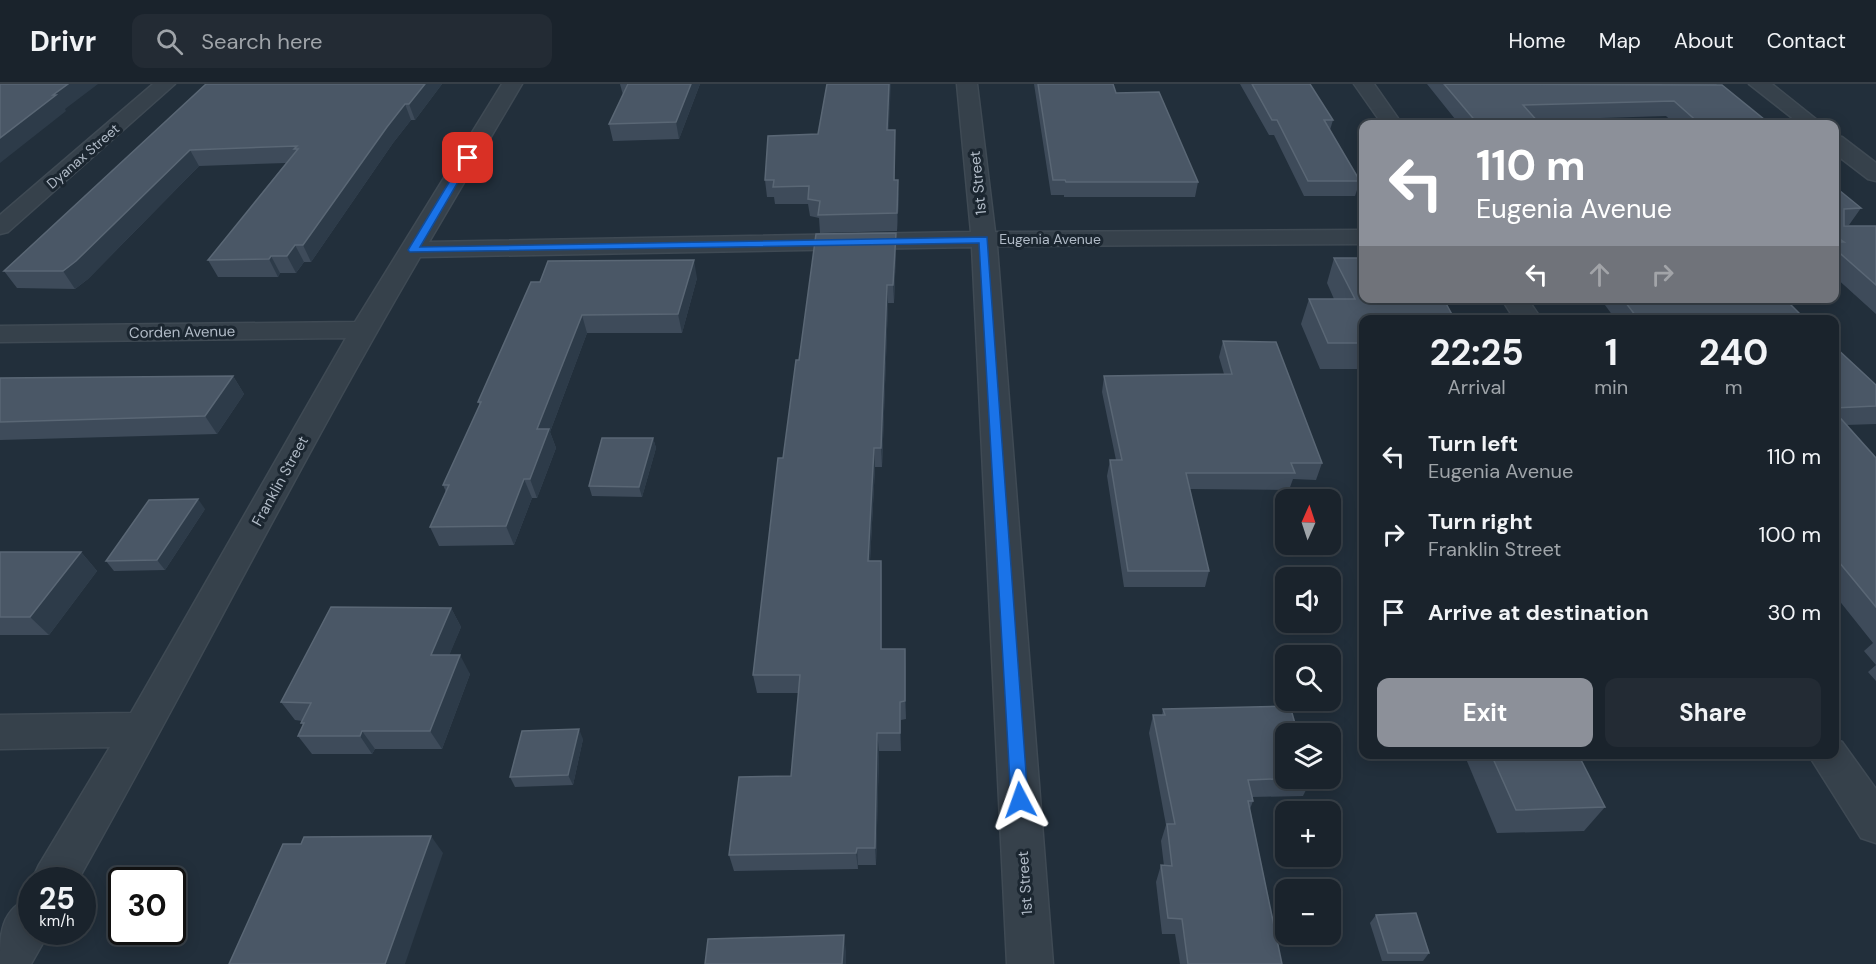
<!DOCTYPE html>
<html lang="en">
<head>
<meta charset="utf-8">
<style>
  body { margin:0; font-family:"DM Sans",sans-serif; background:#232b34; color:#f1f3f6; height:100vh; display:flex; flex-direction:column; font-size:22px; white-space:nowrap }
  * { box-sizing:border-box; margin:0 }
  p { font-size:20px; color:#9fa4a9 }
  .icon { flex:none; width:33px; height:33px; fill:none; stroke:currentColor; stroke-width:2; stroke-linecap:round; stroke-linejoin:round }
  .map { position:relative; flex:1; overflow:hidden }
  .side { position:absolute; left:1359px; top:231px; width:480px; height:444px; display:flex; flex-direction:column; background:#1a232c; border-radius:12px; box-shadow:0 3px 15px #0003,0 0 0 2px #384048 }
  .side>* { flex:none }
  .guide { position:absolute; left:1359px; top:36px; width:480px; height:183px; border-radius:12px; box-shadow:0 3px 15px #0003,0 0 0 2px #384048; background:#8c9099; color:#fff; overflow:hidden }
  .needle { width:39px; rotate:3deg }
  .controls { position:absolute; left:1275px; top:405px; display:grid; gap:12px }
  .controls a { display:grid; place-items:center; width:66px; height:66px; border-radius:12px; background:#1a232c; box-shadow:0 3px 15px #0003,0 0 0 2px #384048; font-size:30px }
  .speed { position:absolute; left:18px; top:783px; display:flex; gap:12px; font-size:30px; font-weight:700; text-align:center }
  .speed>* { display:grid; place-content:center; width:78px; height:78px; border-radius:50%; background:#1a232c; box-shadow:0 3px 15px #0003,0 0 0 2px #384048; line-height:1 }
  .speed small { font-size:15px; font-weight:400 }
  .speed .limit { border:3px solid #111; border-radius:9px; background:#fff; color:#111 }
  .pin { position:absolute; display:grid; place-items:center; width:51px; height:51px; color:#fff; margin:-26px; border-radius:12px; box-shadow:0 3px 9px #0006 }
  .me { position:absolute; width:66px; margin:-33px; rotate:356deg; stroke-linejoin:round; filter:drop-shadow(0 0 4px #0008) }
  .turn { display:flex; align-items:center; gap:21px; height:126px; padding:0 18px; font-size:27px }
  .turn .icon { width:78px; height:78px; stroke-width:2.5 }
  .turn b { display:block; font-size:42px; line-height:51px }
  .lanes { display:flex; align-items:center; height:57px; padding:0 18px; background:#0003; justify-content:center; gap:30px; direction:ltr }
  .lanes .off { opacity:.35 }
  .eta { display:flex; justify-content:space-evenly; align-items:center; height:102px; text-align:center }
  .eta b { font-size:36px; font-weight:700; line-height:42px }
  .primary-button { display:flex; gap:12px; margin-top:auto; padding:12px 18px }
  .primary-button a { flex:1; height:69px; border-radius:12px; background:#8c9099; color:#fff; font-size:24px; font-weight:700; line-height:69px; text-align:center }
  .primary-button a+a { background:#232b34; color:#f1f3f6 }
  ul { padding:0; list-style:none }
  li { display:flex; align-items:center; gap:18px; height:78px; padding:0 18px }
  li div { flex:1 }
  li b { display:block; font-size:22px }
  li em { font-style:normal }
  header { display:flex; align-items:center; gap:36px; box-sizing:border-box; height:84px; padding:0 30px; background:#1a232c; border-bottom:2px solid #384048 }
  header strong { font-size:28px }
  nav { display:flex; gap:33px; margin-inline-start:auto; font-size:21px }
  .search { width:420px; height:54px; background:#232b34; display:flex; align-items:center; gap:15px; box-sizing:border-box; padding:0 21px; border-radius:12px; color:#9fa4a9; font-size:22px }
  .map>svg:first-child { display:block }
  .lines { fill:none; stroke-linecap:round; stroke-linejoin:round }
  .minor-casing { stroke:#3f4a54; stroke-width:3 }
  .minor { fill:#36414b; fill-rule:evenodd }
  .wall { fill:#3e4b5a }
  .shaded-wall { fill:#2d3b49 }
  .building { fill:#4a5766; stroke:#5a6775; stroke-width:1.5 }
  .route { fill:#1a73e8; stroke:#114b97; stroke-width:1.5 }
  .labels { text-anchor:middle; stroke-width:6; stroke-linejoin:round; paint-order:stroke }
  .far-street-label { font-size:14px; fill:#b1bbc7; stroke:#1b2630 }
  .street-label { font-size:15px; fill:#b1bbc7; stroke:#1b2630 }
</style>
</head>
<body>
<header>
<strong>Drivr</strong>
<div class="search"><svg class="icon" aria-label="search" viewBox="0 0 24 24"><circle cx="10" cy="10" r="6"/><path d="M15 15l6 6"/></svg>Search here</div>
<nav><a>Home</a><a>Map</a><a>About</a><a>Contact</a></nav>
</header>
<div class="map">
<svg width="1876" height="880" viewBox="0 0 1876 880">
  <rect width="100%" height="100%" fill="#222f3b"/>
  <g class="lines">
    <defs>
      <g id="minor">
        <path d="M 153,0 L 175,0 L 8,148 L 0,150 L 0,131 Z"/>
        <path d="M 502,0 L 522,0 L 429,158 L 971,148 L 957,0 L 977,0 L 995,148 L 1364,146 L 1364,160 L 997,162 L 1053,880 L 1007,880 L 972,163 L 420,173 C 300,378 194,590 78,796 L 32,796 L 39,781 L 110,663 L 0,665 L 0,631 L 131,629 L 346,254 L 0,258 L 0,242 L 355,238 Z"/>
        <path d="M 1354,0 L 1374,0 L 1402,40 L 1382,40 Z"/>
        <path d="M 1749,0 L 1772,0 L 1822,40 L 1800,40 Z"/>
        <path d="M 1834,52 L 1842,53 L 1876,79 L 1876,97 L 1868,95 L 1834,69 Z"/>
        <path d="M 1501,214 L 1527,214 L 1542,236 L 1515,236 Z"/>
        <path d="M 1834,655 L 1842,658 L 1876,705 L 1876,759 L 1861,754 L 1808,670 L 1834,670 Z"/>
        <path d="M 32,812 L 32,848 L 49,848 L 48,850 L 31,880 L 0,880 C 0,849 0,826 32,812 Z"/>
      </g>
    </defs>
    <use href="#minor" class="minor-casing"/>
    <use href="#minor" class="minor"/>
  </g>
  <g class="wall">
    <path d="M 206,0 L 442,0 L 415,36 L 411,36 L 393,59 L 311,178 L 304,178 L 296,189 L 280,189 L 278,193 L 218,193 L 208,176 L 286,79 L 199,82 L 88,195 L 75,205 L 17,204 L 4,187 Z"/>
    <path d="M 620,0 L 700,0 L 679,55 L 613,57 L 609,40 L 623,11 Z"/>
    <path d="M 1034,0 L 1113,0 L 1116,9 L 1198,98 L 1195,113 L 1064,113 L 1064,111 L 1051,111 Z"/>
    <path d="M 1240,0 L 1310,0 L 1333,36 L 1330,46 L 1360,97 L 1355,112 L 1304,112 L 1274,51 L 1269,51 Z"/>
    <path d="M 1427,0 L 1716,0 L 1770,40 L 1675,40 L 1666,32 L 1536,36 L 1540,40 L 1459,40 Z"/>
    <path d="M 889,46 L 895,63 L 895,96 L 899,113 L 897,147 L 820,149 L 819,134 L 810,132 L 808,120 L 775,120 L 774,113 L 767,113 L 765,96 L 818,50 Z"/>
    <path d="M 1834,102 L 1861,124 L 1849,141 L 1844,141 L 1844,142 L 1876,142 L 1876,230 L 1834,192 Z"/>
    <path d="M 896,167 L 894,219 L 888,219 L 882,383 L 875,383 L 870,477 L 882,496 L 882,565 L 906,583 L 906,635 L 901,636 L 901,667 L 879,667 L 876,781 L 858,781 L 858,785 L 734,787 L 729,771 L 791,692 L 799,609 L 757,609 L 753,591 L 783,374 L 799,276 Z"/>
    <path d="M 1334,174 L 1364,174 L 1364,298 L 1358,285 L 1320,285 L 1301,240 L 1309,215 L 1334,215 L 1327,199 Z"/>
    <path d="M 697,194 L 682,249 L 587,249 L 550,348 L 556,364 L 537,414 L 532,414 L 514,461 L 439,462 L 430,443 L 446,408 L 443,401 L 480,321 L 478,318 L 540,198 Z"/>
    <path d="M 1596,214 L 1784,214 L 1806,236 L 1616,236 L 1602,217 L 1598,217 Z"/>
    <path d="M 1223,257 L 1322,379 L 1316,396 L 1293,395 L 1289,406 L 1190,405 L 1209,487 L 1205,503 L 1124,503 L 1107,392 L 1110,376 L 1116,376 L 1102,308 L 1104,292 L 1224,290 L 1219,273 Z"/>
    <path d="M 1834,262 L 1876,301 L 1876,340 L 1846,341 L 1876,374 L 1876,597 L 1868,588 L 1876,581 L 1864,567 L 1873,559 L 1834,510 Z"/>
    <path d="M 233,292 L 244,310 L 217,350 L 0,356 L 0,294 Z"/>
    <path d="M 653,354 L 656,364 L 642,413 L 592,412 L 589,402 Z"/>
    <path d="M 205,425 L 165,486 L 114,487 L 106,477 Z"/>
    <path d="M 0,468 L 81,468 L 97,487 L 49,551 L 0,551 Z"/>
    <path d="M 451,524 L 461,543 L 449,571 L 470,590 L 442,665 L 375,665 L 372,670 L 312,670 L 298,652 L 303,641 L 301,639 L 302,637 L 295,636 L 281,618 Z"/>
    <path d="M 1163,625 L 1312,694 L 1303,712 L 1252,713 L 1253,717 L 1250,725 L 1282,880 L 1180,880 L 1175,850 L 1162,850 L 1156,798 L 1161,781 L 1164,782 L 1161,757 L 1166,741 L 1149,649 L 1153,631 L 1162,631 Z"/>
    <path d="M 583,655 L 573,701 L 515,703 L 510,693 Z"/>
    <path d="M 1464,670 L 1578,670 L 1605,723 L 1584,747 L 1497,749 Z"/>
    <path d="M 1376,831 L 1429,869 L 1423,877 L 1382,877 L 1370,839 Z"/>
  </g>
  <g class="shaded-wall">
    <path d="M 68,0 L 98,0 L 65,25 L 66,27 L 0,79 L 0,54 L 53,11 Z"/>
    <path d="M 425,0 L 442,0 L 415,36 L 409,20 Z"/>
    <path d="M 691,0 L 700,0 L 679,55 L 676,38 Z"/>
    <path d="M 889,0 L 891,0 L 888,63 L 887,46 Z"/>
    <path d="M 405,20 L 411,36 L 393,59 L 311,178 L 303,161 L 387,43 Z"/>
    <path d="M 895,46 L 895,113 L 894,96 Z"/>
    <path d="M 190,66 L 199,82 L 88,195 L 75,205 L 63,187 Z"/>
    <path d="M 898,96 L 899,113 L 897,147 L 897,129 Z"/>
    <path d="M 896,149 L 896,167 L 894,219 L 893,201 Z"/>
    <path d="M 295,161 L 304,178 L 296,189 L 287,172 Z"/>
    <path d="M 271,172 L 280,189 L 278,193 L 269,175 Z"/>
    <path d="M 694,176 L 697,194 L 682,249 L 678,230 Z"/>
    <path d="M 887,201 L 888,219 L 882,383 L 881,364 Z"/>
    <path d="M 582,231 L 587,249 L 550,348 L 556,364 L 537,414 L 530,395 L 537,345 Z"/>
    <path d="M 233,292 L 244,310 L 217,350 L 205,332 Z"/>
    <path d="M 653,354 L 656,364 L 642,413 L 639,403 Z"/>
    <path d="M 874,364 L 875,383 L 869,496 L 868,477 Z"/>
    <path d="M 524,395 L 532,414 L 514,461 L 506,442 Z"/>
    <path d="M 198,415 L 205,425 L 165,486 L 157,476 Z"/>
    <path d="M 81,468 L 97,487 L 49,551 L 30,533 Z"/>
    <path d="M 881,477 L 882,496 L 882,584 L 881,565 Z"/>
    <path d="M 451,524 L 461,543 L 442,589 L 431,571 Z"/>
    <path d="M 905,565 L 906,583 L 906,635 L 905,617 Z"/>
    <path d="M 460,571 L 470,590 L 442,665 L 430,647 Z"/>
    <path d="M 900,618 L 901,636 L 901,667 L 900,649 Z"/>
    <path d="M 579,645 L 583,655 L 573,701 L 568,691 Z"/>
    <path d="M 362,647 L 375,665 L 372,670 L 360,652 Z"/>
    <path d="M 877,649 L 879,667 L 876,781 L 875,764 Z"/>
    <path d="M 431,752 L 443,769 L 405,880 L 385,880 Z"/>
    <path d="M 857,764 L 858,781 L 858,785 L 856,769 Z"/>
    <path d="M 844,851 L 846,867 L 846,880 L 842,880 Z"/>
  </g>
  <g class="building">
    <path d="M 0,0 L 68,0 L 53,11 L 56,11 L 0,54 Z"/>
    <path d="M 206,0 L 425,0 L 409,20 L 405,20 L 387,43 L 303,161 L 295,161 L 287,172 L 271,172 L 269,175 L 208,176 L 298,65 L 294,65 L 297,62 L 190,66 L 76,177 L 63,187 L 4,187 Z"/>
    <path d="M 628,0 L 691,0 L 676,38 L 609,40 Z"/>
    <path d="M 827,0 L 889,0 L 887,46 L 895,46 L 894,96 L 898,96 L 897,129 L 818,131 L 820,117 L 808,115 L 809,102 L 773,103 L 774,96 L 765,96 L 768,52 L 818,50 Z"/>
    <path d="M 1038,0 L 1113,0 L 1116,9 L 1159,8 L 1198,98 L 1066,98 L 1065,96 L 1053,96 Z"/>
    <path d="M 1252,0 L 1310,0 L 1333,36 L 1324,36 L 1360,97 L 1308,97 L 1277,36 L 1272,36 Z"/>
    <path d="M 1444,0 L 1722,1 L 1770,40 L 1700,40 L 1674,17 L 1523,21 L 1540,40 L 1478,40 Z"/>
    <path d="M 1834,102 L 1861,124 L 1844,125 L 1844,142 L 1876,142 L 1876,201 L 1834,164 L 1834,158 L 1844,158 L 1834,151 Z"/>
    <path d="M 896,149 L 893,201 L 887,201 L 881,364 L 874,364 L 868,477 L 881,477 L 881,565 L 905,565 L 905,617 L 900,618 L 900,649 L 877,649 L 875,764 L 857,764 L 856,769 L 729,771 L 739,693 L 791,692 L 800,591 L 753,591 L 778,374 L 783,374 L 796,276 L 799,276 L 816,150 Z"/>
    <path d="M 1334,174 L 1364,174 L 1364,214 L 1443,214 L 1455,236 L 1364,236 L 1364,259 L 1328,259 L 1309,215 L 1355,215 Z"/>
    <path d="M 694,176 L 678,230 L 582,231 L 537,345 L 549,345 L 530,395 L 524,395 L 506,442 L 430,443 L 449,401 L 443,401 L 481,318 L 478,318 L 531,198 L 540,198 L 548,177 Z"/>
    <path d="M 1622,214 L 1784,214 L 1806,236 L 1639,236 Z"/>
    <path d="M 1223,257 L 1276,258 L 1322,379 L 1291,379 L 1295,389 L 1186,389 L 1209,487 L 1128,487 L 1110,376 L 1122,376 L 1104,292 L 1232,290 Z"/>
    <path d="M 1834,262 L 1876,301 L 1876,322 L 1834,324 Z"/>
    <path d="M 233,292 L 205,332 L 0,338 L 0,294 Z"/>
    <path d="M 1834,327 L 1876,374 L 1876,523 L 1834,472 Z"/>
    <path d="M 602,354 L 653,354 L 639,403 L 589,402 Z"/>
    <path d="M 198,415 L 157,476 L 106,477 L 149,416 Z"/>
    <path d="M 0,468 L 81,468 L 30,533 L 0,533 Z"/>
    <path d="M 331,523 L 451,524 L 431,571 L 460,571 L 430,647 L 362,647 L 360,652 L 298,652 L 304,639 L 301,639 L 311,619 L 281,618 Z"/>
    <path d="M 1290,622 L 1298,650 L 1286,650 L 1286,694 L 1299,694 L 1248,696 L 1253,717 L 1248,717 L 1282,880 L 1188,880 L 1182,835 L 1168,834 L 1161,781 L 1172,782 L 1167,740 L 1175,740 L 1153,631 L 1165,631 L 1163,625 Z"/>
    <path d="M 579,645 L 568,691 L 510,693 L 522,647 Z"/>
    <path d="M 1491,670 L 1578,670 L 1605,723 L 1516,726 Z"/>
    <path d="M 431,752 L 385,880 L 229,880 L 283,760 L 301,760 L 304,753 Z"/>
    <path d="M 1416,829 L 1429,869 L 1388,869 L 1376,831 Z"/>
    <path d="M 844,851 L 842,880 L 705,880 L 708,855 Z"/>
  </g>
  <path class="route" d="M 465,72 L 472,74 L 420,163 L 987,153 L 1028,716 L 1026,722 L 1020,724 L 1014,722 L 1011,716 L 979,159 L 410,168 L 408,166 Z"/>
  <g class="labels">
    <g class="far-street-label">
      <text transform="translate(83 72) rotate(-41)" y="5">Dyanax Street</text>
      <text x="1050" y="160">Eugenia Avenue</text>
    </g>
    <g class="street-label">
      <text transform="translate(978 99) rotate(-96)" y="5">1st Street</text>
      <text transform="translate(182 248) rotate(-1)" y="5">Corden Avenue</text>
      <text transform="translate(280 397) rotate(-61)" y="5">Franklin Street</text>
      <text transform="translate(1025 799) rotate(-94)" y="5">1st Street</text>
    </g>
  </g>
</svg>
<div class="controls">
<a><svg class="needle" viewBox="-14 -14 28 28"><path d="M0-13l5 13h-10z" fill="#e53935"/><path d="M0 13l5-13h-10z" fill="#9fa4a9"/></svg></a>
<a><svg class="icon" aria-label="sound" viewBox="0 0 24 24"><path d="M4 9h4l5-4v14l-5-4H4zM17 9q2 3 0 6"/></svg></a>
<a><svg class="icon" aria-label="search" viewBox="0 0 24 24"><circle cx="10" cy="10" r="6"/><path d="M15 15l6 6"/></svg></a>
<a><svg class="icon" aria-label="layers" viewBox="0 0 24 24"><path d="M12 4l9 5-9 5-9-5zM3 14l9 5 9-5"/></svg></a>
<a>+</a>
<a>−</a>
</div>
<div class="speed"><div>25<small>km/h</small></div><div class="limit">30</div></div>
<div class="pin" style="left:468px;top:74px;background:#d93025"><svg class="icon" aria-label="arrive" viewBox="0 0 24 24"><path d="M6 21V4h12l-3 4 3 4H6"/></svg></div>
<svg class="me" style="left:1020px;top:716px" viewBox="-20 -20 40 40"><path d="M0-17L14 15 0 8-14 15z" fill="#1a73e8" stroke="#fff" stroke-width="4"/></svg>
<div class="guide">
<div class="turn"><svg class="icon" aria-label="left" viewBox="0 0 24 24"><path d="M17 20v-9H6M10 6l-5 5 5 5"/></svg><div><b>110 m</b>Eugenia Avenue</div></div>
<div class="lanes"><svg class="icon" aria-label="left" viewBox="0 0 24 24"><path d="M17 20v-9H6M10 6l-5 5 5 5"/></svg><svg class="icon off" aria-label="ahead" viewBox="0 0 24 24"><path d="M12 20V5M6 11l6-6 6 6"/></svg><svg class="icon off" aria-label="right" viewBox="0 0 24 24"><path d="M7 20v-9h11M14 6l5 5-5 5"/></svg></div>
</div>
<section class="side">
<div class="eta">
<div><b>22:25</b><p>Arrival</p></div>
<div><b>1</b><p>min</p></div>
<div><b>240</b><p>m</p></div>
</div>
<ul>
<li><svg class="icon" aria-label="left" viewBox="0 0 24 24"><path d="M17 20v-9H6M10 6l-5 5 5 5"/></svg><div><b>Turn left</b><p>Eugenia Avenue</p></div><em>110 m</em></li>
<li><svg class="icon" aria-label="right" viewBox="0 0 24 24"><path d="M7 20v-9h11M14 6l5 5-5 5"/></svg><div><b>Turn right</b><p>Franklin Street</p></div><em>100 m</em></li>
<li><svg class="icon" aria-label="arrive" viewBox="0 0 24 24"><path d="M6 21V4h12l-3 4 3 4H6"/></svg><div><b>Arrive at destination</b></div><em>30 m</em></li>
</ul>
<div class="primary-button"><a>Exit</a><a>Share</a></div>
</section>
</div>
</body>
</html>
